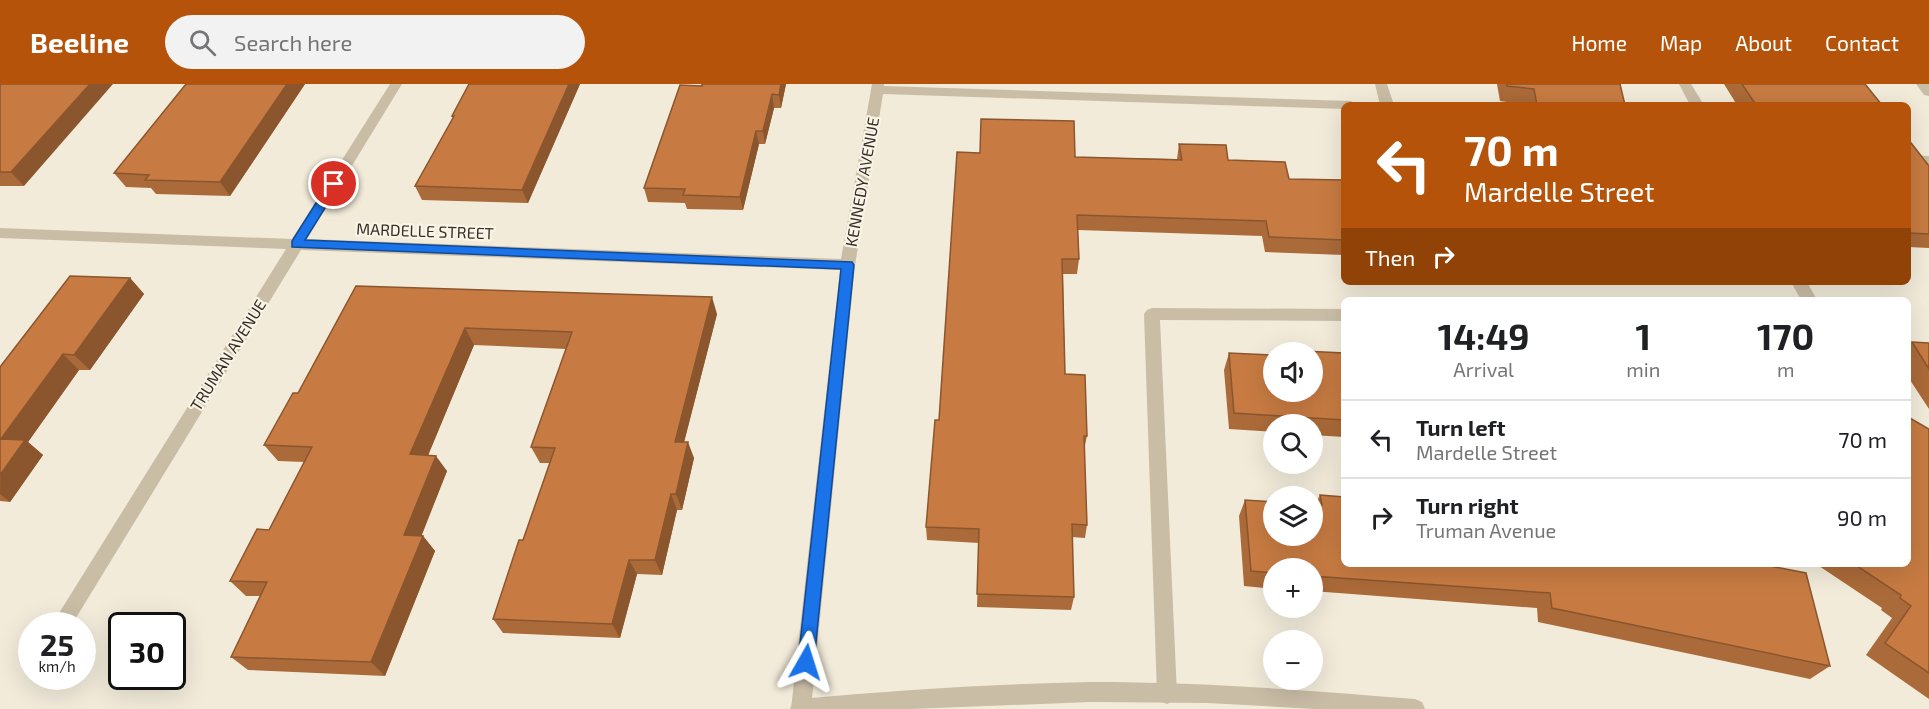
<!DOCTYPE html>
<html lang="en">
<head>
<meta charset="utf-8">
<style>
  body { margin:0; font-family:"Exo 2",sans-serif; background:#f2f2f2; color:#202124; height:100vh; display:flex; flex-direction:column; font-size:22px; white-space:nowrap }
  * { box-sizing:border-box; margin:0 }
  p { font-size:20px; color:#757577 }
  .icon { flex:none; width:33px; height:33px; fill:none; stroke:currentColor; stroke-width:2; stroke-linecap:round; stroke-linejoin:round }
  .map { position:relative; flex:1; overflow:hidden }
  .details { position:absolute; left:1341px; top:213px; width:570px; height:270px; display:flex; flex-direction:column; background:#fff; border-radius:9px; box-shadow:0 6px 24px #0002 }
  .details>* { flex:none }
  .guide { position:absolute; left:1341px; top:18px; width:570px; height:183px; border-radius:9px; box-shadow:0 6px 24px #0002; background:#b45309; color:#fff; overflow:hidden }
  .tools { position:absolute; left:1263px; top:258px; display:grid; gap:12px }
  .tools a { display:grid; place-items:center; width:60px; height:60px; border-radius:50%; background:#fff; box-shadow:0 6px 24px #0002; font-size:30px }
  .speed { position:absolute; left:18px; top:528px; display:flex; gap:12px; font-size:30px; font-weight:700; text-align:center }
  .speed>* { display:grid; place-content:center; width:78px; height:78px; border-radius:50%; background:#fff; box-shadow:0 6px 24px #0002; line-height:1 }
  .speed small { font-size:15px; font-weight:400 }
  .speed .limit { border:3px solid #111; border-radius:9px; background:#fff; color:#111 }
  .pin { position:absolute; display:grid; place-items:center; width:51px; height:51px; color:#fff; margin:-26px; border:3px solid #fff; border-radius:50%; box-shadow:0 2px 6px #0007 }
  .me { position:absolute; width:66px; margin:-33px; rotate:6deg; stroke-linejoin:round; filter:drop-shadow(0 0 4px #0008) }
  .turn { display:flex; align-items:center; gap:21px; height:126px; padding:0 24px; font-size:27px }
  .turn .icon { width:78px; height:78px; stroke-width:2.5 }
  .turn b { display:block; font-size:42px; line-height:51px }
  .then { display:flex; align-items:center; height:57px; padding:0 24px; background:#0003; gap:12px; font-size:22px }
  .eta { display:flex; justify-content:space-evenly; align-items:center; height:102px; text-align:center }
  .eta b { font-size:36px; font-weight:700; line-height:42px }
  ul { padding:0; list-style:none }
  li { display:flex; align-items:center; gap:18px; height:78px; padding:0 24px; border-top:2px solid #e0e0e0 }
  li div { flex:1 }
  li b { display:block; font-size:22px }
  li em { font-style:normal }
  header { display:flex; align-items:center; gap:36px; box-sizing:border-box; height:84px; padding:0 30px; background:#b45309; color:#fff }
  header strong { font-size:28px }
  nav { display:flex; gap:33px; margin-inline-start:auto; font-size:21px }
  .search { width:420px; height:54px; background:#f2f2f2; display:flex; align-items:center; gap:15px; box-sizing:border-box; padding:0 21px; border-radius:33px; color:#757577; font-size:22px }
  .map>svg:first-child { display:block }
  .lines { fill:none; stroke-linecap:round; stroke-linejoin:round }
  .service { fill:#cabda6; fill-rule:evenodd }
  .minor { fill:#cabda6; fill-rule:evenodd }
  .tertiary { fill:#cabda6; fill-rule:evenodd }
  .wall { fill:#ab6a39 }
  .shaded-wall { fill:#8b562e }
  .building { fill:#c77b42; stroke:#8b562e; stroke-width:1.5 }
  .route { fill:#1a73e8; stroke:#114b97; stroke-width:1.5 }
  .labels { text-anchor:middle; stroke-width:4.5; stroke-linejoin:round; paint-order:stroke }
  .street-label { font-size:16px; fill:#362e27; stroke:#f9f4e6 }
</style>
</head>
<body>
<header>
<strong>Beeline</strong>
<div class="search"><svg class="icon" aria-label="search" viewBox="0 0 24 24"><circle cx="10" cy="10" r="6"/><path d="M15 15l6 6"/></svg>Search here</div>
<nav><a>Home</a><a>Map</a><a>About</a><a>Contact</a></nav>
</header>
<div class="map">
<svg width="1929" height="625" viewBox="0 0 1929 625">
  <rect width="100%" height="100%" fill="#f2ebda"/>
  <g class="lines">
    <g class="service">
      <path d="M 1679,0 L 1691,0 L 1704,21 L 1690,21 Z"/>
      <path d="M 1908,71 L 1929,72 L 1929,80 L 1908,79 Z"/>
      <path d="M 1791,198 L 1807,198 L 1817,216 L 1801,216 Z"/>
      <path d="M 1152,224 L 1344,225 L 1344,237 L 1160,236 L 1177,610 L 1174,617 L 1167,620 L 1160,617 L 1157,610 L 1144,230 L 1147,226 Z"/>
    </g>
    <g class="minor">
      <path d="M 390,0 L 402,0 L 307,155 L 841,175 L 872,0 L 884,0 L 884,2 L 1351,17 L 1358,21 L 1344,21 L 1344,25 L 883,10 L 855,181 L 811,625 L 791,625 L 840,186 L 301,166 L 71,542 L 51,542 L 286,165 L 0,154 L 0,144 L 292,155 Z"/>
      <path d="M 1375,0 L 1387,0 L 1394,21 L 1380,21 Z"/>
      <path d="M 1916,0 L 1929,0 L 1929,12 L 1924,11 Z"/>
    </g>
    <path class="tertiary" d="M 1091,598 C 1201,598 1306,606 1415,615 L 1422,618 L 1425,625 L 1315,625 L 1208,619 L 1091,618 L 911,625 L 790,625 L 793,618 L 800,615 C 897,606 994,600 1091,598 Z"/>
  </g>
  <g class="wall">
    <path d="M 0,0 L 24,102 L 0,102 Z"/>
    <path d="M 186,0 L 305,0 L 230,112 L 156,110 L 151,104 L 126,103 L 114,89 Z"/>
    <path d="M 580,0 L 528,119 L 422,116 L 415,102 L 453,34 L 452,32 Z"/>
    <path d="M 702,0 L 786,0 L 781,24 L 774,24 L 765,60 L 759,60 L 743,126 L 687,125 L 685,119 L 648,118 L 644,104 Z"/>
    <path d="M 1497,0 L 1620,0 L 1625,21 L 1527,21 L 1500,17 Z"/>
    <path d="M 1724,0 L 1865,0 L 1882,21 L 1737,21 Z"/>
    <path d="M 1908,55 L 1929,82 L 1929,164 L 1908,163 Z"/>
    <path d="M 1179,60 L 1228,76 L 1289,95 L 1344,96 L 1344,171 L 1265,168 L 1262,152 L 1078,146 L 1079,175 L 1077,190 L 1063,190 L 1065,290 L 1087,352 L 1084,366 L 1087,441 L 1085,454 L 1072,453 L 1074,513 L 1071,526 L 977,523 L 979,459 L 927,456 L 926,443 L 939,336 L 1075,73 L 1177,75 Z"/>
    <path d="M 130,194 L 144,210 L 90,286 L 79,286 L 28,358 L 43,371 L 10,418 L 0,417 L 0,283 Z"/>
    <path d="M 356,202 L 717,230 L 684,358 L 694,374 L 682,426 L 677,426 L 662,491 L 637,490 L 620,554 L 503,549 L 493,535 L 523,456 L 550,379 L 540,379 L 531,363 L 566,265 L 474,261 L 428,371 L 447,387 L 421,451 L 423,452 L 435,467 L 385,592 L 248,586 L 231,573 L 261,512 L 246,512 L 230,497 L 269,446 L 304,378 L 278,377 L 264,361 L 298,309 Z"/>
    <path d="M 1912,258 L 1929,259 L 1929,325 L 1908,293 L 1908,262 Z"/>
    <path d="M 1303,267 L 1344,269 L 1344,353 L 1312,351 L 1312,340 L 1274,340 L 1274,348 L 1229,345 L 1224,286 L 1229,269 L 1274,308 L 1312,268 L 1303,268 Z"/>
    <path d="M 1929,345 L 1929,615 L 1866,571 L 1892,534 L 1881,526 L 1882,524 L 1816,480 L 1908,480 Z"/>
    <path d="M 1320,411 L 1344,480 L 1760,480 L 1830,582 L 1810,595 L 1538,538 L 1537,524 L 1312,507 L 1312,484 L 1274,484 L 1274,505 L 1244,502 L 1239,432 L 1245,416 L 1315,421 Z"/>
  </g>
  <g class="shaded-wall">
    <path d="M 90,0 L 113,0 L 24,102 L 11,88 Z"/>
    <path d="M 287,0 L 305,0 L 230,112 L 220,98 Z"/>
    <path d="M 569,0 L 580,0 L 528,119 L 522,106 Z"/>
    <path d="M 781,0 L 786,0 L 781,24 L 779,11 Z"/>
    <path d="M 772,10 L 774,24 L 765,60 L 763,47 Z"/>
    <path d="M 756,47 L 759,60 L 743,126 L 740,113 Z"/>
    <path d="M 130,194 L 144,210 L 90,286 L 74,271 Z"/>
    <path d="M 712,213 L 717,230 L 680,374 L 675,358 Z"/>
    <path d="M 465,244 L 474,261 L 422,386 L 410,370 Z"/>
    <path d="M 63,270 L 79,286 L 28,358 L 43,371 L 10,418 L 0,410 L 1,355 Z"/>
    <path d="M 688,358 L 694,374 L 682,426 L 676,410 Z"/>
    <path d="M 436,372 L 447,387 L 416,466 L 404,451 Z"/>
    <path d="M 671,410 L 677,426 L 662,491 L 655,476 Z"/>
    <path d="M 423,452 L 435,467 L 385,592 L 371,578 Z"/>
    <path d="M 629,476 L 637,490 L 620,554 L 612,540 Z"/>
  </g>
  <g class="building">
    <path d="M 0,0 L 90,0 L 11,88 L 0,88 Z"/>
    <path d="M 186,0 L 287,0 L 220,98 L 145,96 L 149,91 L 114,89 Z"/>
    <path d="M 469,0 L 569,0 L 522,106 L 415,102 L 454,32 L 452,32 Z"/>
    <path d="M 702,0 L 781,0 L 779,11 L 772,10 L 763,47 L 756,47 L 740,113 L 683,111 L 685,105 L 644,104 L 680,1 L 702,2 Z"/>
    <path d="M 1507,0 L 1620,0 L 1625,21 L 1537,21 L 1534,5 L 1507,2 Z"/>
    <path d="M 1742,0 L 1865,0 L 1882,21 L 1756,21 Z"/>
    <path d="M 981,35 L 1074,37 L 1075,73 L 1182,76 L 1179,60 L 1226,61 L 1228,76 L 1285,78 L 1289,95 L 1344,96 L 1344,156 L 1269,153 L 1266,137 L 1077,131 L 1079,175 L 1062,175 L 1065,290 L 1085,291 L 1087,352 L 1084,352 L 1087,441 L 1072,440 L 1074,513 L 977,510 L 979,445 L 926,443 L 935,336 L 939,336 L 957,68 L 980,69 Z"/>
    <path d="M 1908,55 L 1929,82 L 1929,150 L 1908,149 Z"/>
    <path d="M 70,192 L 130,194 L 74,271 L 63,270 L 1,355 L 25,356 L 0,391 L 0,283 Z"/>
    <path d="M 356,202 L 712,213 L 675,358 L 688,358 L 676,410 L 671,410 L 655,476 L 629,476 L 612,540 L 493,535 L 519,456 L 523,456 L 555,364 L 531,363 L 572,248 L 465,244 L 410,370 L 436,372 L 404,451 L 423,452 L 371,578 L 231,573 L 267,498 L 230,497 L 257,445 L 269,446 L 312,363 L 264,361 L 293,309 L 298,309 Z"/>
    <path d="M 1912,258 L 1929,259 L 1929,285 Z"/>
    <path d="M 1303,267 L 1344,269 L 1344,336 L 1234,329 L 1229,269 L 1274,271 L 1274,308 L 1312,308 L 1312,268 L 1304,268 Z"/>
    <path d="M 1908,333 L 1929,345 L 1929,589 L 1885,559 L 1911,522 L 1900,514 L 1901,511 L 1854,480 L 1908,480 Z"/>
    <path d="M 1320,411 L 1344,413 L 1344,480 L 1760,480 L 1806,489 L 1830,582 L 1552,524 L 1550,509 L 1312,492 L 1312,484 L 1274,484 L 1274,489 L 1251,487 L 1245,416 L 1274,418 L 1274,452 L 1312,452 L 1312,421 L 1322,421 Z"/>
  </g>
  <path class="route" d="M 334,96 L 340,100 L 305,156 L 852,178 L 854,181 L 814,578 L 811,584 L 806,586 L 800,584 L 798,578 L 841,185 L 292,163 L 292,157 L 330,97 Z"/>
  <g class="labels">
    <g class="street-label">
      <text transform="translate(862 98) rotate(-80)" y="6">KENNEDY AVENUE</text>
      <text transform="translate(425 147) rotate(2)" y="6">MARDELLE STREET</text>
      <text transform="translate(228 271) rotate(-58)" y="6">TRUMAN AVENUE</text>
    </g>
  </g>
</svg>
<div class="tools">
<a><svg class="icon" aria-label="sound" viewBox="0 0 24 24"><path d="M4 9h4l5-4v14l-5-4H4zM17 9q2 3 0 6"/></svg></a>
<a><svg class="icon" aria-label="search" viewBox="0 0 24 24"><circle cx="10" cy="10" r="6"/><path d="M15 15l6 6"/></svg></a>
<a><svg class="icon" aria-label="layers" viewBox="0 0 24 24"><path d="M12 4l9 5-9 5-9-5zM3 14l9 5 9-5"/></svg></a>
<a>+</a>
<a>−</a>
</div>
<div class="speed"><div>25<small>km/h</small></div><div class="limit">30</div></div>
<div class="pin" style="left:334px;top:100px;background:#d93025"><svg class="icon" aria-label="arrive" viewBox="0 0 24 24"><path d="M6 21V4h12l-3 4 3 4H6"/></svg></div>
<svg class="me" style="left:806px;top:578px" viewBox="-20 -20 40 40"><path d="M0-17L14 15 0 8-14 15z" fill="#1a73e8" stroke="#fff" stroke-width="4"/></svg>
<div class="guide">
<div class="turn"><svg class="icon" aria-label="left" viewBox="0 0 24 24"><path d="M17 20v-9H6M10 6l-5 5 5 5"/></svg><div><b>70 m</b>Mardelle Street</div></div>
<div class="then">Then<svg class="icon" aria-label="right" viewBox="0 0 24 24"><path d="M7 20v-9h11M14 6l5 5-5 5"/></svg></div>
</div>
<section class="details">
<div class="eta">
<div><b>14:49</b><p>Arrival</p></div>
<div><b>1</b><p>min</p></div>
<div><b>170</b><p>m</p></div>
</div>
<ul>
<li><svg class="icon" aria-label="left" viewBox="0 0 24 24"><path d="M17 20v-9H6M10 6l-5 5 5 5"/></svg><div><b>Turn left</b><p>Mardelle Street</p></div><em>70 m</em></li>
<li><svg class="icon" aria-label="right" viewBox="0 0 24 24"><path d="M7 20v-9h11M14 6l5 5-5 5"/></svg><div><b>Turn right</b><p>Truman Avenue</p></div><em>90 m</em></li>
</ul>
</section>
</div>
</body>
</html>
